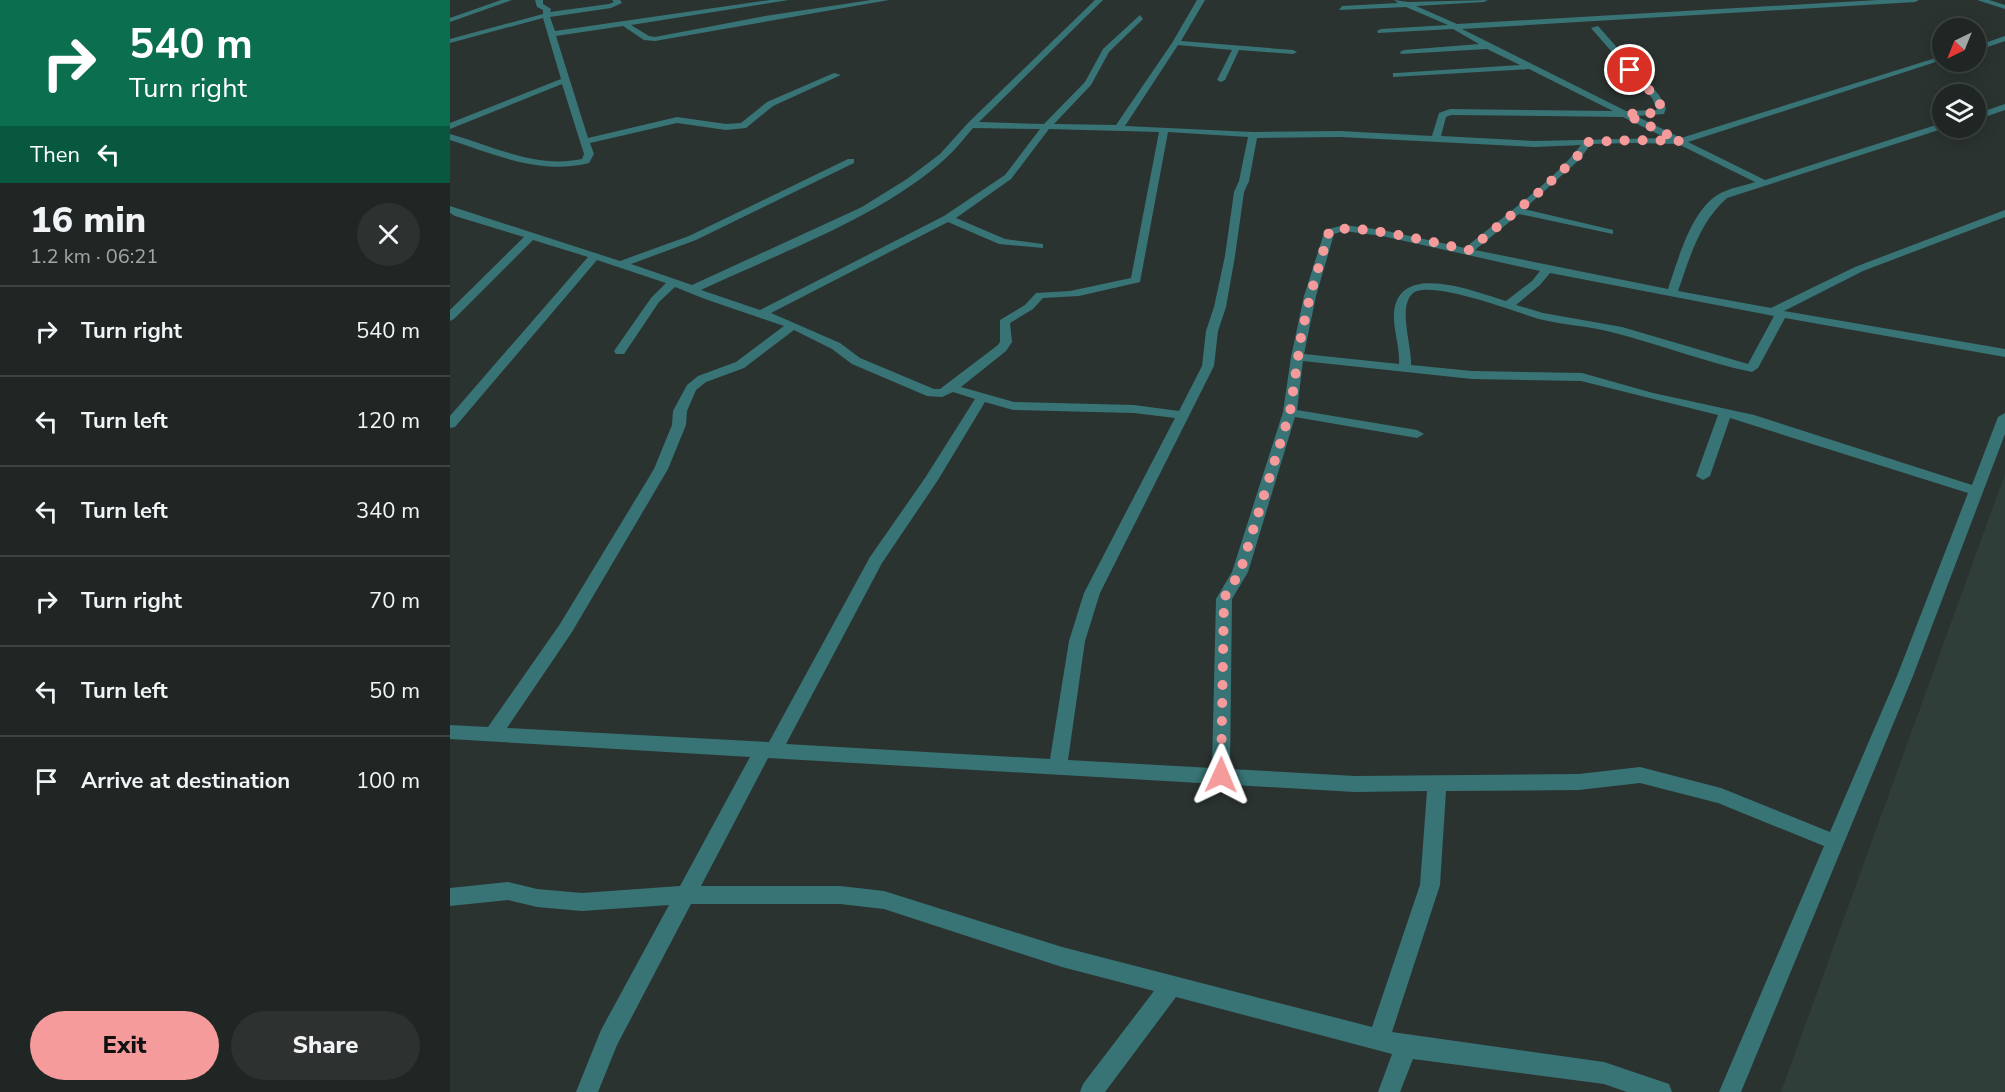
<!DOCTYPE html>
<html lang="en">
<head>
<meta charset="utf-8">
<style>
  body { margin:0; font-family:"Nunito Sans",sans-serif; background:#2d3231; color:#f1f3f6; height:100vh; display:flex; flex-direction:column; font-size:22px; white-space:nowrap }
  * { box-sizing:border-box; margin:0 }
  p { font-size:20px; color:#a2a5a6 }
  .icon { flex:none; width:33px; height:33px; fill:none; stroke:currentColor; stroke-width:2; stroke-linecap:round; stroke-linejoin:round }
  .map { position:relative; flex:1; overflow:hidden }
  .side { display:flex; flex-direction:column; background:#202624; width:450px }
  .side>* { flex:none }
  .hud { background:#0b6e4f; color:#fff; overflow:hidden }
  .needle { width:39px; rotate:223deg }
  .tools { position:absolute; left:1482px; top:18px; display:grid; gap:12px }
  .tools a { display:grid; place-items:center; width:54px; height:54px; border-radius:50%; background:#202624; box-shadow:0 3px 15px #0003,0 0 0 2px #3d4341; font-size:30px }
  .pin { position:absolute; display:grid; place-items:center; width:51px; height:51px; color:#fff; margin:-26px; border:3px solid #fff; border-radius:50%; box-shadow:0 2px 6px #0007 }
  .me { position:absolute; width:66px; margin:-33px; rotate:1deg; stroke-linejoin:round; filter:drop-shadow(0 0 4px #0008) }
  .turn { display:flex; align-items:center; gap:21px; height:126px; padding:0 30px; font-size:27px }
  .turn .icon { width:78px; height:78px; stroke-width:2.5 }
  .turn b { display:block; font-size:42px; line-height:51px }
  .then { display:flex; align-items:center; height:57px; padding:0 30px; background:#0003; gap:12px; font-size:22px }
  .round { display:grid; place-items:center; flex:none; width:63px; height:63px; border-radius:32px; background:#2d3231 }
  .headline { display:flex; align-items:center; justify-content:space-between; height:102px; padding:0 30px }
  h1 { font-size:36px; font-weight:800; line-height:45px }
  .button { display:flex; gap:12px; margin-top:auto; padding:12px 30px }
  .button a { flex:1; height:69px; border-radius:36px; background:#f59b9c; color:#111; font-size:24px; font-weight:800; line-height:69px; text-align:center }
  .button a+a { background:#2d3231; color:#f1f3f6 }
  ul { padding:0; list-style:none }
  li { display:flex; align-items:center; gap:18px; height:90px; padding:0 30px; border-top:2px solid #3d4341 }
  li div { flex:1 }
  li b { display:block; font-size:22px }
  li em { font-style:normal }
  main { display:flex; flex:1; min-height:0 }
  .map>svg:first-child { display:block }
  .built { fill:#2f3e38 }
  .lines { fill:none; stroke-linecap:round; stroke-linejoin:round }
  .minor { fill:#387476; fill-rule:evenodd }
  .route { stroke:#f59b9c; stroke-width:10; stroke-dasharray:0 18 }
</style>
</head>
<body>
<main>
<section class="side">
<div class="hud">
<div class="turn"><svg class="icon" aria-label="right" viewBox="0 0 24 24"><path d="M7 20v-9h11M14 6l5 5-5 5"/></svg><div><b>540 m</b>Turn right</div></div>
<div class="then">Then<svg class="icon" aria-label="left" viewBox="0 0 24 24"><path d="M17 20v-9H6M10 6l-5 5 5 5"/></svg></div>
</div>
<div class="headline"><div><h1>16 min</h1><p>1.2 km · 06:21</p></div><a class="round"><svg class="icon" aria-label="close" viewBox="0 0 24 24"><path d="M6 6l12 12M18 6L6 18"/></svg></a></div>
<ul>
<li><svg class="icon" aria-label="right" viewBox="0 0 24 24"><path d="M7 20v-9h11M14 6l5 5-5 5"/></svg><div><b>Turn right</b></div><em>540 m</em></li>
<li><svg class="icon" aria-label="left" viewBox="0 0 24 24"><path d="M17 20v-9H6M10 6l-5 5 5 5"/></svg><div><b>Turn left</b></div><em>120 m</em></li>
<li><svg class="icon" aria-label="left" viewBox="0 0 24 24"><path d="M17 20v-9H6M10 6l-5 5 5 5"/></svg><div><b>Turn left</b></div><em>340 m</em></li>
<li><svg class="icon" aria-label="right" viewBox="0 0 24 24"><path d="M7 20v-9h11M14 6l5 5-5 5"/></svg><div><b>Turn right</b></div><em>70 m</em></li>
<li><svg class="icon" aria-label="left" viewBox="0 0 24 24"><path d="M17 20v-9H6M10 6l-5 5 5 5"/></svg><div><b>Turn left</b></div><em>50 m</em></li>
<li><svg class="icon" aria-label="arrive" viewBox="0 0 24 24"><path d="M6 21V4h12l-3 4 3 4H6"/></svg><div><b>Arrive at destination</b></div><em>100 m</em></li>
</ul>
<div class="button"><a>Exit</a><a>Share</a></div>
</section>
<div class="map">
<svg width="1555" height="1092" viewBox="0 0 1555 1092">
  <rect width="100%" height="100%" fill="#2b3330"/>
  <path class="built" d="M 1555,474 L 1555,1092 L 1331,1092 Z"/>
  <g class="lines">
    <g class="minor">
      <path d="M 51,0 L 62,0 L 0,22 L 0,18 Z"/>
      <path d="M 85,0 L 93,0 L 93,4 L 101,9 L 100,12 L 159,4 L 164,2 L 162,0 L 170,0 L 172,3 L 161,8 L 100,17 L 105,31 L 320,0 L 339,0 L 181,25 L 199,36 L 205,37 L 315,16 L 421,0 L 439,0 L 205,41 L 194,40 L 173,26 L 106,36 L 138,138 L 227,117 L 276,124 L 291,123 L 317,102 L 384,73 L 391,75 L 323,106 L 296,128 L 276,130 L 227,123 L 140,143 L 144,154 L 139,163 C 91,175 46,155 0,140 L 0,134 C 43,146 86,169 132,159 L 134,154 L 112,84 L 0,129 L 0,123 L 111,79 L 93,18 L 0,43 L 0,39 L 93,14 L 93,10 L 87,7 Z"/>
      <path d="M 645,0 L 653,0 L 529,122 L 594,124 L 635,82 L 653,49 L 690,15 L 693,19 L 659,52 L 641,85 L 604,124 L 666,125 L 722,43 L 747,0 L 755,0 L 731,41 L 843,50 L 847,52 L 843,54 L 789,50 L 775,80 L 771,82 L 767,80 L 782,50 L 728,45 L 675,126 L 803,132 L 890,131 L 982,136 L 989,113 L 1000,109 L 1163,111 L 1079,69 L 943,77 L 943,73 L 946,73 L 1070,65 L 1037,49 L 951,54 L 950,52 L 954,50 L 1029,44 L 1003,29 L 928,33 L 927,31 L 931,29 L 998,25 L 956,7 L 889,10 L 892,6 L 948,3 L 944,0 L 958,2 L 1038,0 L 1034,2 L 966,6 L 1007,24 L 1428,0 L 1469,0 L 1465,2 L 1012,29 L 1176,111 L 1207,110 L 1202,98 L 1141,28 L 1148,26 L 1209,95 L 1216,108 L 1214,114 L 1186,116 L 1231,138 L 1492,56 L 1492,60 L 1238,142 L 1315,180 L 1489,124 L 1492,123 L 1492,128 L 1495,128 L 1277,198 C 1249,223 1240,257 1228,291 L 1321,308 L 1405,267 L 1555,210 L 1555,217 L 1413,271 L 1334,311 L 1555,349 L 1555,357 L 1335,318 L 1308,368 L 1302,372 C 1254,362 1209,344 1161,332 C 1138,326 1113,325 1089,319 C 1068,313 978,278 962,294 C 948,308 962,346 961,365 L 1022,371 L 1132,373 L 1203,393 L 1304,415 L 1522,485 L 1548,417 L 1555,413 L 1555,434 L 1463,676 L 1291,1092 L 1269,1092 L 1374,846 L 1268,803 L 1190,783 L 1129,790 L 996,791 L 990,885 L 942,1032 L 1154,1062 L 1219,1084 L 1222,1092 L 1177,1092 L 1154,1084 L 963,1059 L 950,1092 L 928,1092 L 942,1054 L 726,997 L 655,1092 L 630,1092 L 633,1084 L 704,991 L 612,967 L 434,909 L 390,904 L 241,904 L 167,1045 L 148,1092 L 126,1092 L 151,1030 L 219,905 L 132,911 L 87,907 L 58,900 L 0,906 L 0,888 L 58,882 L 87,889 L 132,893 L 230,886 L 300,757 L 0,739 L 0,725 L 38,727 L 110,624 L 204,469 L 222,425 L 223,411 L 237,385 L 248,376 L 286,362 L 334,326 L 255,299 L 225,287 L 209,302 L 174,354 L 166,354 L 164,351 L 201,298 L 216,283 L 147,260 L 5,427 L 0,428 L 0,416 L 138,257 L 83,240 L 4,319 L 0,321 L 0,310 L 74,237 L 5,216 L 0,213 L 0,206 L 170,261 L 239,236 L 398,159 L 404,159 L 404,163 L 246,240 L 181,264 L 242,285 L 412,207 L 457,179 L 490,154 L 518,123 ZM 1001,115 L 1173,117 L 1216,138 L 1085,141 L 991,136 L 996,117 ZM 523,128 L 590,129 L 555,175 L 494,216 L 310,310 L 251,290 C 329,253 433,216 496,158 C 506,149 514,138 523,128 ZM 599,129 L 709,132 L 681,278 L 620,291 L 586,293 L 575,305 L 550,320 L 550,342 L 548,345 L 490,389 L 484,389 L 410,358 L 390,343 L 321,313 L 498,222 L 549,244 L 593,248 L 593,244 L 555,239 L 506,218 L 561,179 ZM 718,132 L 798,137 L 789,181 L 784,192 L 775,256 L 764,307 L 756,331 L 752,366 L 729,411 L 684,405 L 564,402 L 511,387 L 556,351 L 562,342 L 560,323 L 583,309 L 593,298 L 629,296 L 690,282 ZM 890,137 L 1085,147 L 1131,145 C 1100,185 1054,215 1015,248 L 932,230 L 894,225 L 875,230 L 854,296 L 841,357 L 833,412 L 782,572 L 766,599 L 762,768 L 618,760 L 635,641 L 650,593 L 764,366 L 768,331 L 776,307 L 785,256 L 794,192 L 799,181 L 807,138 ZM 1184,143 L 1228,144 L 1305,182 C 1294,186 1279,188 1269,194 C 1241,210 1228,260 1218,289 L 1025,250 L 1069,214 L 1163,234 L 1163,230 L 1074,209 L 1129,160 L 1141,144 ZM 894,231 L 932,236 L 1090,271 L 1082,281 L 1056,301 C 1026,292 948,260 944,313 C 943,330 950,346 949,364 L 854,354 L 866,296 L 884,234 ZM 1100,273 L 1324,316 L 1298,364 L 1172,327 L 1093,313 L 1066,305 L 1090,285 ZM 344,330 L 382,349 L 402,364 L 477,396 L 492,397 L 503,392 L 525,399 L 475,478 L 420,557 L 319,742 L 57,728 L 122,632 L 218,469 L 236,425 L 237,411 L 246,390 L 256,382 L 294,368 ZM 853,361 L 1022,379 L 1131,381 L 1268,415 L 1246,476 L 1253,480 L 1260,476 L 1280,418 L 1518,493 L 1447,676 L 1380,832 L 1271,788 L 1190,767 L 1129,774 L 905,776 L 780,769 L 782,599 L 798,572 L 845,417 L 967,438 L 974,434 L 967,430 L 847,410 ZM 535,402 L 563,410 L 684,413 L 725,418 L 634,593 L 619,641 L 600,759 L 336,744 L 432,563 L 488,480 ZM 318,758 L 905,792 L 977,791 L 970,885 L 922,1027 L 612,947 L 434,891 L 390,886 L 251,886 Z"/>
      <path d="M 1527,0 L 1539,0 L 1555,5 L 1555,9 Z"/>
      <path d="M 1555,36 L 1555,41 L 1526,51 L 1526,46 Z"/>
      <path d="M 1555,104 L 1555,110 L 1526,120 L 1526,114 Z"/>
    </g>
  </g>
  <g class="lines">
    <path class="route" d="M 771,775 L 774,598 L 790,572 L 840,412 L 851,337 L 860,296 L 879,232 C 899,220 993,245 1019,250 L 1087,194 L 1126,158 L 1138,142 L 1184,140 L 1231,141 L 1175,114 L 1207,113 L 1212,108 L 1206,97 L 1180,70"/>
  </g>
</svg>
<div class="tools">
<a><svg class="needle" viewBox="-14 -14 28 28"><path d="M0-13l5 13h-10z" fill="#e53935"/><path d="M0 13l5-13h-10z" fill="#a2a5a6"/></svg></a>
<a><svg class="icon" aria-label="layers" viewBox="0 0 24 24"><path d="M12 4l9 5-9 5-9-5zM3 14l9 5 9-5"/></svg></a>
</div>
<div class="pin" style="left:1180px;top:70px;background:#d93025"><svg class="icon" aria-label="arrive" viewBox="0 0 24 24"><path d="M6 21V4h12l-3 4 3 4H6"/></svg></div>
<svg class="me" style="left:771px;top:775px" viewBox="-20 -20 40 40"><path d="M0-17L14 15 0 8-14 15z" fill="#f59b9c" stroke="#fff" stroke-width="4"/></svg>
</div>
</main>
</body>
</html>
